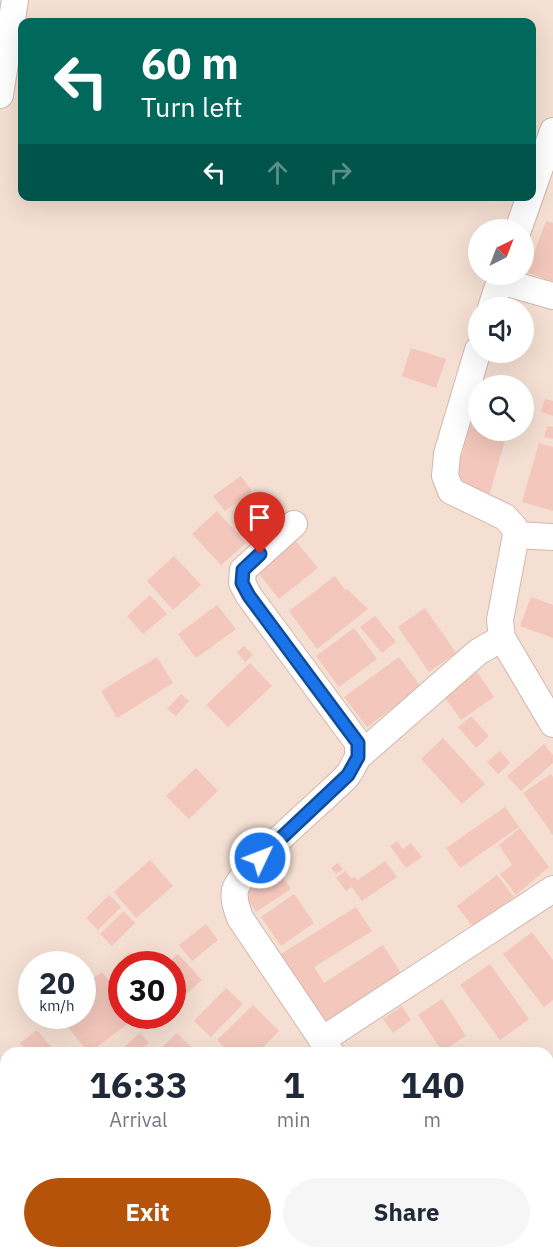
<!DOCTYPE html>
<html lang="en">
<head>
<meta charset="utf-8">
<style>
  body { margin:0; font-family:"IBM Plex Sans",sans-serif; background:#f6f6f7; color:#1f2937; height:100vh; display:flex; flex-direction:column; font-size:22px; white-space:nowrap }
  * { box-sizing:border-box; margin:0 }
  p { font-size:20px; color:#747a83 }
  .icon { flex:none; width:33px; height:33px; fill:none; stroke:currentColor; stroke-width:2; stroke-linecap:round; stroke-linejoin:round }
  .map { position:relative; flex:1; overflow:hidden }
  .panel { position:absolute; left:0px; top:1047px; width:554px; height:212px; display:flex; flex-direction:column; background:#fff; border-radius:18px 18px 0 0; box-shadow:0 6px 24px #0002 }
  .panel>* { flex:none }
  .top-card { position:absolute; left:18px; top:18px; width:518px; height:183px; border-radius:12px; box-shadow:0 6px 24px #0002; background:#00695c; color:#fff; overflow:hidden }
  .needle { width:39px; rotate:42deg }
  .tools { position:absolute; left:468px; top:219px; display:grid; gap:12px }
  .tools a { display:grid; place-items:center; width:66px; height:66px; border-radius:50%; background:#fff; box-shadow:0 6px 24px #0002; font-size:30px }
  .speed { position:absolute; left:18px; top:951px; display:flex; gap:12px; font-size:30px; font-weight:700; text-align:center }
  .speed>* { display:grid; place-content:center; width:78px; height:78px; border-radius:50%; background:#fff; box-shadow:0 6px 24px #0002; line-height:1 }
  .speed small { font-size:15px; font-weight:400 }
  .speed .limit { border:9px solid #d22; background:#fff; color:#111 }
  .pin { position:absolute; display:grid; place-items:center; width:51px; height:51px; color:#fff; margin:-62px -26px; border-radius:50% 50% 50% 0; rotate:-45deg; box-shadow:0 0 6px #0007 }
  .pin .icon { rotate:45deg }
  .me { position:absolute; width:66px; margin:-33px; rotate:47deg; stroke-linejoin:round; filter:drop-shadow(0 0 4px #0008) }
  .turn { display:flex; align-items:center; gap:21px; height:126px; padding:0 24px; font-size:27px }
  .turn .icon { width:78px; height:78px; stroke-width:2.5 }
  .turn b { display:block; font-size:42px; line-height:51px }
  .lanes { display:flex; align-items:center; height:57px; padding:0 24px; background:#0003; justify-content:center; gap:30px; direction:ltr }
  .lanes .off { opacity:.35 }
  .eta { display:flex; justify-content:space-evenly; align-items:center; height:102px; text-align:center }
  .eta b { font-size:36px; font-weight:700; line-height:42px }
  .primary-button { display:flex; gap:12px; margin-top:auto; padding:12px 24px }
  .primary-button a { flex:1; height:69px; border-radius:36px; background:#b45309; color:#fff; font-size:24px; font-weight:700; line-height:69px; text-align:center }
  .primary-button a+a { background:#f6f6f7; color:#1f2937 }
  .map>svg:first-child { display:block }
  .residential { fill:#f5dfd3; fill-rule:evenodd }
  .building { fill:#f3c7bc }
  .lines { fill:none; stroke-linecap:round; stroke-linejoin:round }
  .minor-casing { stroke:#d1b6ad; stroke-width:28 }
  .minor { stroke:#fff; stroke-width:26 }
  .route-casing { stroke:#114b97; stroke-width:15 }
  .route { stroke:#1a73e8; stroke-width:10 }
</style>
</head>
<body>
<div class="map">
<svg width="553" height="1258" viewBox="0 0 553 1258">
  <rect width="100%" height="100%" fill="#fdefe5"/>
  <path class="residential" d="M 0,0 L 553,0 L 553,1258 L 0,1258 ZM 22,22 L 531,22 L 531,196 L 22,196 ZM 478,230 L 524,230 L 524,274 L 478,274 ZM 478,308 L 524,308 L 524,352 L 478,352 ZM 478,386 L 524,386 L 524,430 L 478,430 ZM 32,964 L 82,964 L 82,1016 L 32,1016 ZM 122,964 L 172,964 L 172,1016 L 122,1016 ZM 6,1053 L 548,1053 L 548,1252 L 6,1252 Z"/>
  <g class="building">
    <path d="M 546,221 L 553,223 L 553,282 L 527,272 Z"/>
    <path d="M 411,348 L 446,359 L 436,388 L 402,376 Z"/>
    <path d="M 545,399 L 553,401 L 553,416 L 541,412 Z"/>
    <path d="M 476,405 L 478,406 L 478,430 L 508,430 L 489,496 L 453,485 Z"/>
    <path d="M 547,426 L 553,427 L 553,439 L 544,437 Z"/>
    <path d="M 539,443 L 553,447 L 553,511 L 522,502 Z"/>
    <path d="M 241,476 L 252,491 L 225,511 L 213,496 Z"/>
    <path d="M 217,511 L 246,543 L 221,565 L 192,534 Z"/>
    <path d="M 295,540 L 318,568 L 279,599 L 257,571 Z"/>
    <path d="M 174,556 L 201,585 L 173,610 L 147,581 Z"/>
    <path d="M 335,576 L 345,590 L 347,589 L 368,609 L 317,649 L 289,611 Z"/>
    <path d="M 150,595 L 167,614 L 143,634 L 127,616 Z"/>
    <path d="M 531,597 L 553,605 L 553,638 L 520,626 Z"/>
    <path d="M 217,605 L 236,629 L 196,658 L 178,634 Z"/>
    <path d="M 425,608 L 456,653 L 429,672 L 398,627 Z"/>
    <path d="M 375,616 L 396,642 L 382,653 L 360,627 Z"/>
    <path d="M 354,628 L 377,659 L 339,687 L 316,656 Z"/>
    <path d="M 244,646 L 253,655 L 245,662 L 237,652 Z"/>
    <path d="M 157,657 L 173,683 L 117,718 L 101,691 Z"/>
    <path d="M 399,657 L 421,687 L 367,727 L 344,697 Z"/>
    <path d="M 250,663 L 272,686 L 228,727 L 206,705 Z"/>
    <path d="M 477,672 L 494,697 L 461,720 L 443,695 Z"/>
    <path d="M 181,694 L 189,701 L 176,716 L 167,709 Z"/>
    <path d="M 471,716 L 489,736 L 476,748 L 458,727 Z"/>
    <path d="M 443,738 L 485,784 L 462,804 L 421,759 Z"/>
    <path d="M 544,744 L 553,755 L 553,763 L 521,791 L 507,776 Z"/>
    <path d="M 500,751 L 510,763 L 498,774 L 487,762 Z"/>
    <path d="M 196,768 L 218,791 L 189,819 L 166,796 Z"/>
    <path d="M 551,774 L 553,777 L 553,835 L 523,793 Z"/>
    <path d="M 505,807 L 519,827 L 460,868 L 446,848 Z"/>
    <path d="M 520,828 L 549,867 L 516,895 L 500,874 L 512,865 L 499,845 Z"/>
    <path d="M 397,841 L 403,849 L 411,843 L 422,857 L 406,868 L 390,846 Z"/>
    <path d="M 150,860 L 173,886 L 136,918 L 114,892 Z"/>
    <path d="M 385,861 L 397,877 L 362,901 L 352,887 L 346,891 L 336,878 L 345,871 L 351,878 L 354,877 L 358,880 Z"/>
    <path d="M 273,863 L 291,889 L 256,912 L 239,886 Z"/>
    <path d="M 338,863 L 343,869 L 336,874 L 331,868 Z"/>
    <path d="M 497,875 L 514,897 L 474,928 L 457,906 Z"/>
    <path d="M 294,894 L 314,923 L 281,946 L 261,917 Z"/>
    <path d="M 109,895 L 121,907 L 98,930 L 86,918 Z"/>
    <path d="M 356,907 L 372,931 L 314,967 L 324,983 L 383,945 L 403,976 L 321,1028 L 276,957 Z"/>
    <path d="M 124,911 L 135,923 L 112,946 L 100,934 Z"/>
    <path d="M 206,924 L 218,940 L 192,961 L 179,945 Z"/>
    <path d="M 532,932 L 553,960 L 553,1000 L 544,1007 L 503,954 Z"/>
    <path d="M 129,953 L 138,964 L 124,964 L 121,960 Z"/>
    <path d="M 178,954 L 202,980 L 172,1007 L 172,964 L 167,964 Z"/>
    <path d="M 490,964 L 529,1019 L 500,1040 L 460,985 Z"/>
    <path d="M 102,972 L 122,997 L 122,1016 L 138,1016 L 89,1053 L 59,1016 L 82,1016 L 82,987 Z"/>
    <path d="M 226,988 L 243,1004 L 211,1037 L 194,1021 Z"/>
    <path d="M 442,999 L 466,1036 L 442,1051 L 418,1015 Z"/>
    <path d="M 253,1005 L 279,1031 L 257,1053 L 230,1053 L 217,1040 Z"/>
    <path d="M 402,1006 L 411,1020 L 393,1033 L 383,1019 Z"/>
    <path d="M 37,1030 L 56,1053 L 28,1053 L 20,1043 Z"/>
    <path d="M 140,1033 L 149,1043 L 138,1053 L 117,1053 Z"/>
    <path d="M 177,1033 L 197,1053 L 156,1053 Z"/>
    <path d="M 548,1133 L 553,1141 L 553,1161 L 548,1165 Z"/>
    <path d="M 2,1164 L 6,1168 L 6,1190 L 0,1196 L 0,1166 Z"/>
    <path d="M 553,1217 L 553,1258 L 540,1258 L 537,1252 L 548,1252 L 548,1219 Z"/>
    <path d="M 132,1252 L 144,1252 L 139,1258 L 129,1258 L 128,1256 Z"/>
    <path d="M 170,1252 L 226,1252 L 220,1258 L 175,1258 Z"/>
    <path d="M 338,1252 L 388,1252 L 382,1258 L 333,1258 Z"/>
    <path d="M 401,1252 L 417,1252 L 421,1258 L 392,1258 Z"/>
    <path d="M 514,1252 L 529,1252 L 533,1258 L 506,1258 Z"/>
  </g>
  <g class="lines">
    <defs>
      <g id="minor">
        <path d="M 0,95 L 15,0"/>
        <path d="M 531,193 L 553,131"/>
        <path d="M 518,230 L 530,196"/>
        <path d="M 500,281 L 553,296"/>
        <path d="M 491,308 L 502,274"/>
        <path d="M 478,350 L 447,454 L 445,476 L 451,491 L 505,517 L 514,527 L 516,535 L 500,620 L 502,638 L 553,724"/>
        <path d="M 294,524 L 243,570 L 242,583 L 249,596 L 358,743 L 358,757"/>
        <path d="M 516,535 L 553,537"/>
        <path d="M 322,1040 L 553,889"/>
        <path d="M 331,1053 L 240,918 C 237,909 233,900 235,890 C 239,870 326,798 346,777 C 351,772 354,764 358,757 L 478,652 L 502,638"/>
        <path d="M 548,1190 L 553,1187"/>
        <path d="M 0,1208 L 6,1211"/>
        <path d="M 78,1252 L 88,1258"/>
        <path d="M 312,1258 L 318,1252"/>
      </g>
    </defs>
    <use href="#minor" class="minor-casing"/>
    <use href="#minor" class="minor"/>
  </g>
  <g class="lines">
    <defs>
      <path id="route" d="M 260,554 L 243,570 L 242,583 L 249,596 L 358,743 L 358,757 L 348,775 L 260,858"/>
    </defs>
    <use href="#route" class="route-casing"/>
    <use href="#route" class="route"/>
  </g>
</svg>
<div class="tools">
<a><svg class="needle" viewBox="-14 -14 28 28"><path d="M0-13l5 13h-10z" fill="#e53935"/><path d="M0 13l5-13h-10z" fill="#747a83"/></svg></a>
<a><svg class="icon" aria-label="sound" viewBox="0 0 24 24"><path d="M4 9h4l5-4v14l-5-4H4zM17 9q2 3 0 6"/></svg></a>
<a><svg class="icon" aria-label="search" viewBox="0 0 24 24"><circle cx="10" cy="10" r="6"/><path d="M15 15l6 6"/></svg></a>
</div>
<div class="speed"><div>20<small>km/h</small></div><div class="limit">30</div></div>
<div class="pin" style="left:260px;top:554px;background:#d93025"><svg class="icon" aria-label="arrive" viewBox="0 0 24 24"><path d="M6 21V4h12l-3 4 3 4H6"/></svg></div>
<svg class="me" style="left:260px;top:858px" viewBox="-20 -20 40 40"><circle r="17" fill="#1a73e8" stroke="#fff" stroke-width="3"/><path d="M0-11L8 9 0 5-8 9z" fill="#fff"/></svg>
<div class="top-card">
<div class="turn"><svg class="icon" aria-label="left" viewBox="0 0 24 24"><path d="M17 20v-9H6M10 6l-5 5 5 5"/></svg><div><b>60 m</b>Turn left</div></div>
<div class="lanes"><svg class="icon" aria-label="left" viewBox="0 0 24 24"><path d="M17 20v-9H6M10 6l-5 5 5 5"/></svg><svg class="icon off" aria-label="ahead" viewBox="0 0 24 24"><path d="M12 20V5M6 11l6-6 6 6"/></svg><svg class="icon off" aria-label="right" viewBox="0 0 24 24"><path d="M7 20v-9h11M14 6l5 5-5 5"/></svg></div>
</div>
<section class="panel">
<div class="eta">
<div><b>16:33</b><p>Arrival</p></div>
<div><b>1</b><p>min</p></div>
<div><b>140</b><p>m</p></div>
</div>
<div class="primary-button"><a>Exit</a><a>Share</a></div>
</section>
</div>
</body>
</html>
